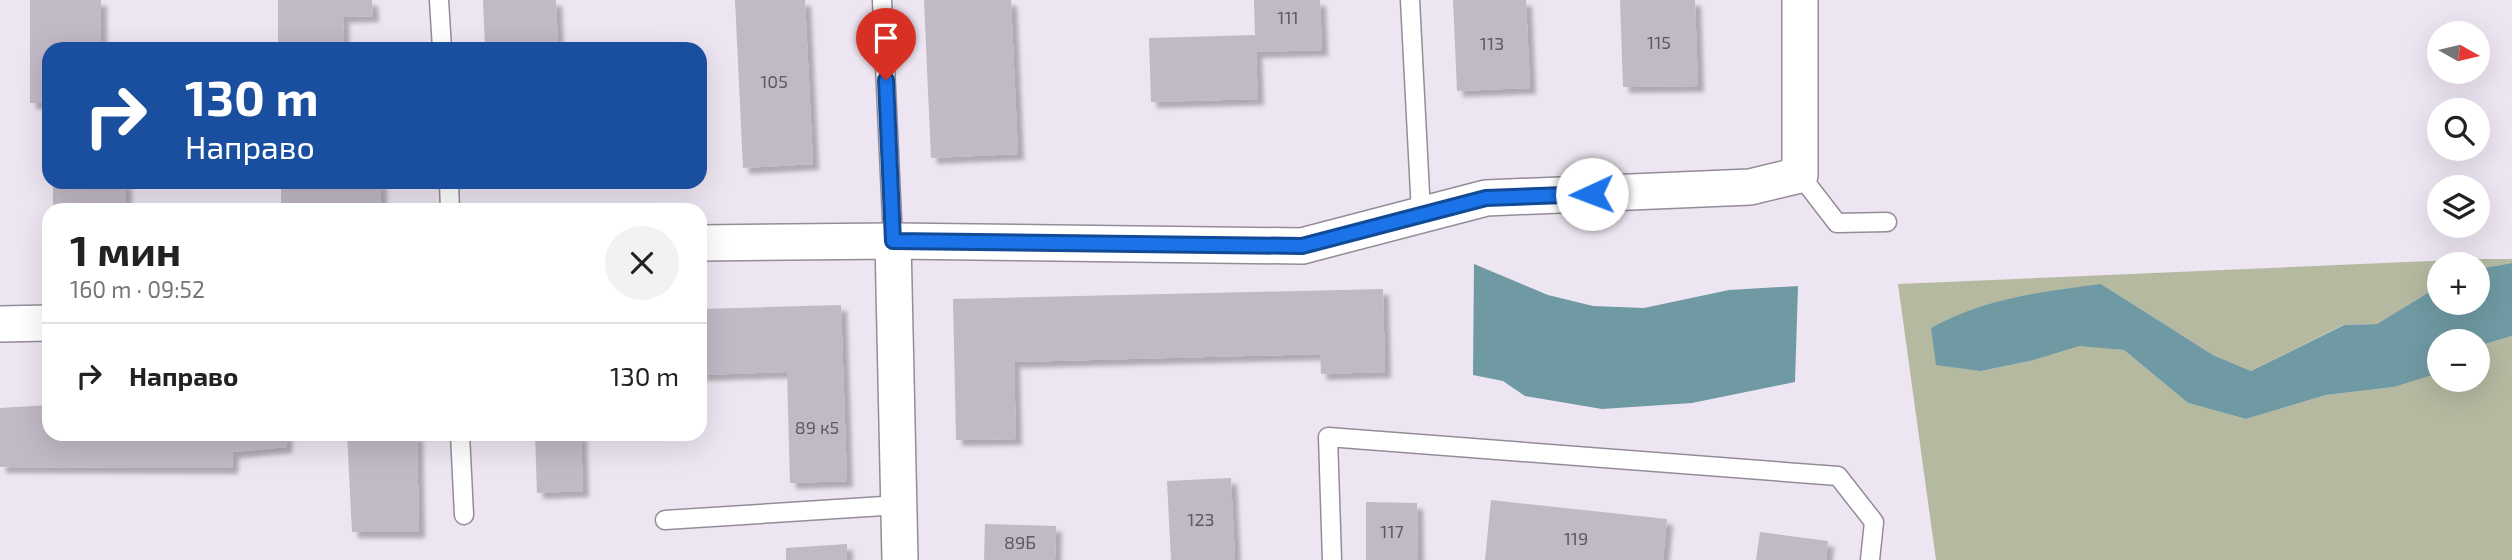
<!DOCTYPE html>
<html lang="ru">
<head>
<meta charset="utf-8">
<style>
  body { margin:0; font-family:"Exo 2",sans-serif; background:#f2f2f2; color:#222; height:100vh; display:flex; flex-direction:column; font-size:26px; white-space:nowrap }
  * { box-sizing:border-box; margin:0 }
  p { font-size:23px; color:#767676 }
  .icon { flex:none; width:38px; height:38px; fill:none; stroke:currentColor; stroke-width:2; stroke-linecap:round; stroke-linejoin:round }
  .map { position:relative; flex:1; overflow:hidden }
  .drawer { position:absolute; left:42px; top:203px; width:665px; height:238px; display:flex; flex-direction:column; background:#fff; border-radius:21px; box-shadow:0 7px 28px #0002 }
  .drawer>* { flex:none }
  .top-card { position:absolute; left:42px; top:42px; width:665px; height:147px; border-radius:21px; box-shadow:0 7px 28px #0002; background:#1a4fa0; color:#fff; overflow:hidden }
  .needle { width:46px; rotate:98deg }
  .fabs { position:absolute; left:2427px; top:21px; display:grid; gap:14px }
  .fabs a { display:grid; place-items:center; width:63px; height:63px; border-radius:50%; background:#fff; box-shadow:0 7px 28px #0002; font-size:35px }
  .pin { position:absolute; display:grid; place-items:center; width:60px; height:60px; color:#fff; margin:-72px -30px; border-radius:50% 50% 50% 0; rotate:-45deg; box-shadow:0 0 7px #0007 }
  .pin .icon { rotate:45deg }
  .me { position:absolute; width:77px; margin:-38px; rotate:268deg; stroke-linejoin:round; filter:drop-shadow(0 0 5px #0008) }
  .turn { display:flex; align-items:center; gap:24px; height:147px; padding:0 28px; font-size:32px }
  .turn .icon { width:91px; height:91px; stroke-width:2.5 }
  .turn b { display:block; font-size:49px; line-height:60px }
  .round { display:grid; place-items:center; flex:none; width:74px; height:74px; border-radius:37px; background:#f2f2f2 }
  .overview { display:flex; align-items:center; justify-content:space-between; height:119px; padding:0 28px }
  h1 { font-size:42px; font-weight:700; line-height:52px }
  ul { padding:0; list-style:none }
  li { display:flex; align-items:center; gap:21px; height:105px; padding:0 28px; border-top:2px solid #e0e0e0 }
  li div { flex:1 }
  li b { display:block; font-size:26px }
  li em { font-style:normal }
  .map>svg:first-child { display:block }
  .green { fill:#b4b9a0 }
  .water { fill:#6f9aa3 }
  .building { fill:#c1b9c5; filter:url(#shadow) }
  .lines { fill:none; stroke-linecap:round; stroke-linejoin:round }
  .service-casing { stroke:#948c98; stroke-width:21 }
  .minor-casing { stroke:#948c98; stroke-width:38 }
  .service { stroke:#fff; stroke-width:18 }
  .minor { stroke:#fff; stroke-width:35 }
  .route-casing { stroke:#114b97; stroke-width:18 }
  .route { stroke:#1a73e8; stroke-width:12 }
  .labels { text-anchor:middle; stroke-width:5; stroke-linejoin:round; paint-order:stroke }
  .number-label { font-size:18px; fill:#5f5a60 }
</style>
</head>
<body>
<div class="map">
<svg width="2512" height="560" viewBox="0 0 2512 560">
  <defs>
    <filter id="shadow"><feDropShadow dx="6" dy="6" stdDeviation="2" flood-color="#0004"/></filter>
  </defs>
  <rect width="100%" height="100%" fill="#ede5f1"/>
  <path class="green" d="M 2477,259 L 2512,259 L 2512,263 L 2478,269 L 2478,264 L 2440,264 L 2439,286 L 2377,324 L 2343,325 L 2251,371 L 2213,355 L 2101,284 L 1981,371 L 2030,361 L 2079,345 L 2124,350 L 2188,403 L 2246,419 L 2326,395 L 2394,387 L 2439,370 L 2440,380 L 2478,380 L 2478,346 L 2512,336 L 2512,560 L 1936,560 L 1898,284 Z"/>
  <g class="water">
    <path d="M 2512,263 L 2512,336 L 2478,346 L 2478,341 L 2440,341 L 2439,370 L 2435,374 L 2394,387 L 2326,395 L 2246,419 L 2188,403 L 2124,350 L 2079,346 L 2030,361 L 1981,371 L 1936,365 L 1931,328 C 1985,298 2041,292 2101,284 L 2213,355 L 2251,371 L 2344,325 L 2377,324 L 2439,286 L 2440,303 L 2478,303 L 2478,269 Z"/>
    <path d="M 1474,264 L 1548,295 L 1593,306 L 1644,308 L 1729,290 L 1798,286 L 1795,382 L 1692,403 L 1602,409 L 1525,396 L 1503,381 L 1473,375 Z"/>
  </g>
  <g class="building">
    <path d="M 30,0 L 101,0 L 101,49 L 49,49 L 49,103 L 30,103 Z"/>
    <path d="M 278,0 L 372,0 L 373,16 L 343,17 L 344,49 L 278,49 Z"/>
    <path d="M 483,0 L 556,0 L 558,49 L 485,49 Z"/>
    <path d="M 735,0 L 805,0 L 813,164 L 743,168 Z"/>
    <path d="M 924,0 L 1011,0 L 1018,154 L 931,158 Z"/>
    <path d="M 1254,0 L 1320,0 L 1322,50 L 1256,52 L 1258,99 L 1151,102 L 1149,38 L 1255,35 Z"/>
    <path d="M 1453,0 L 1526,0 L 1530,88 L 1457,91 Z"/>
    <path d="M 1620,0 L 1695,0 L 1698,86 L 1623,87 Z"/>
    <rect x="53" y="182" width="73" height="28"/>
    <rect x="281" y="182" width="100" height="28"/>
    <path d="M 1383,289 L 1385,372 L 1321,374 L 1320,354 L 1014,362 L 1016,439 L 956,440 L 953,299 Z"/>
    <path d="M 841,305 L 847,481 L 790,483 L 787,372 L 700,375 L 700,309 Z"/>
    <path d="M 49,405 L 49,434 L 287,434 L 286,447 L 233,452 L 232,468 L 0,467 L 0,408 Z"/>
    <path d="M 347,434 L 417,434 L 419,532 L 352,532 Z"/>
    <path d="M 535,434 L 581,434 L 583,491 L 537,493 Z"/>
    <path d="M 1231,478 L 1235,560 L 1171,560 L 1167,481 Z"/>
    <path d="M 1491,500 L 1667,519 L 1663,560 L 1485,560 Z"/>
    <path d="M 1366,502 L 1417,503 L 1418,560 L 1366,560 Z"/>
    <path d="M 985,524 L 1056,526 L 1055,560 L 984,560 Z"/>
    <path d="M 1760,532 L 1828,541 L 1826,560 L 1756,560 Z"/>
    <path d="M 847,544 L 847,560 L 786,560 L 786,548 Z"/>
  </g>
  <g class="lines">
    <defs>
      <g id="service">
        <path d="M 439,0 L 442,49"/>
        <path d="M 882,0 L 893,241"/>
        <path d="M 1410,0 L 1421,213"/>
        <path d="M 1800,175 L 1837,223 L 1887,222"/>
        <path d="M 449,182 L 450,210"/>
        <path d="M 460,434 L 464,515"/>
        <path d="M 665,520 L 899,505"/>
        <path d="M 1332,560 L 1328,437 L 1838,476 L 1874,522 L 1870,560"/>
      </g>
      <g id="minor">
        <path d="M 893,241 L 900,560"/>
        <path d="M 700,243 L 893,241 L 1302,246 L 1486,198 L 1750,187 L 1800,175 L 1800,0"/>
        <path d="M 0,324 L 49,323"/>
      </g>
    </defs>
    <use href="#service" class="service-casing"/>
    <use href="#minor" class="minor-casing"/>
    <use href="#service" class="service"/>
    <use href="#minor" class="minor"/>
  </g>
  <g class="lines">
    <defs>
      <path id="route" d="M 886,80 L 893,241 L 1302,246 L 1486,198 L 1592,194"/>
    </defs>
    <use href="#route" class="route-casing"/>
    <use href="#route" class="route"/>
  </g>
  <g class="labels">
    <g class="number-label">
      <text x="1288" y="24">111</text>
      <text x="1659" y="49">115</text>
      <text x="1492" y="50">113</text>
      <text x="774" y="88">105</text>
      <text x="817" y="434">89 к5</text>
      <text x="1201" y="526">123</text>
      <text x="1392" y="538">117</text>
      <text x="1576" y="545">119</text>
      <text x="1020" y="549">89Б</text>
    </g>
  </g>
</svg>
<div class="fabs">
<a><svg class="needle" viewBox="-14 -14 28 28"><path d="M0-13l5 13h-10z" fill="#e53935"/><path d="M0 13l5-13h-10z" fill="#767676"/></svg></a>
<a><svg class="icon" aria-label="search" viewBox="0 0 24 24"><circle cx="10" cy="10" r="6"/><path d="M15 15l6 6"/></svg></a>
<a><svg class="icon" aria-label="layers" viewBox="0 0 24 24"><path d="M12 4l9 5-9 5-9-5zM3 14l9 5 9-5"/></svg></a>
<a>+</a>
<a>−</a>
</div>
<div class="pin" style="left:886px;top:80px;background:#d93025"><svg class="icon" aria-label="arrive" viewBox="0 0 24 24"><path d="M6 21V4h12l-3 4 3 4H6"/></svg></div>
<svg class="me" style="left:1592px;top:194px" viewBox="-20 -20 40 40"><circle r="19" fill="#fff"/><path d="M0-13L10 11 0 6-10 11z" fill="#1a73e8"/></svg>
<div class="top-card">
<div class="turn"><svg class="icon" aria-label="right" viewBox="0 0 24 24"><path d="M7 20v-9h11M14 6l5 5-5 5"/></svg><div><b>130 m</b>Направо</div></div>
</div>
<section class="drawer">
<div class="overview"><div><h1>1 мин</h1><p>160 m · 09:52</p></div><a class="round"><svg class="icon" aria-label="close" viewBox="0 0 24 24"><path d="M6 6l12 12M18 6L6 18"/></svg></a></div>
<ul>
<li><svg class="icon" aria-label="right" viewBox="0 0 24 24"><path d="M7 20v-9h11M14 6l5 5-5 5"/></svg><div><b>Направо</b></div><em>130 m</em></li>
</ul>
</section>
</div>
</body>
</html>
